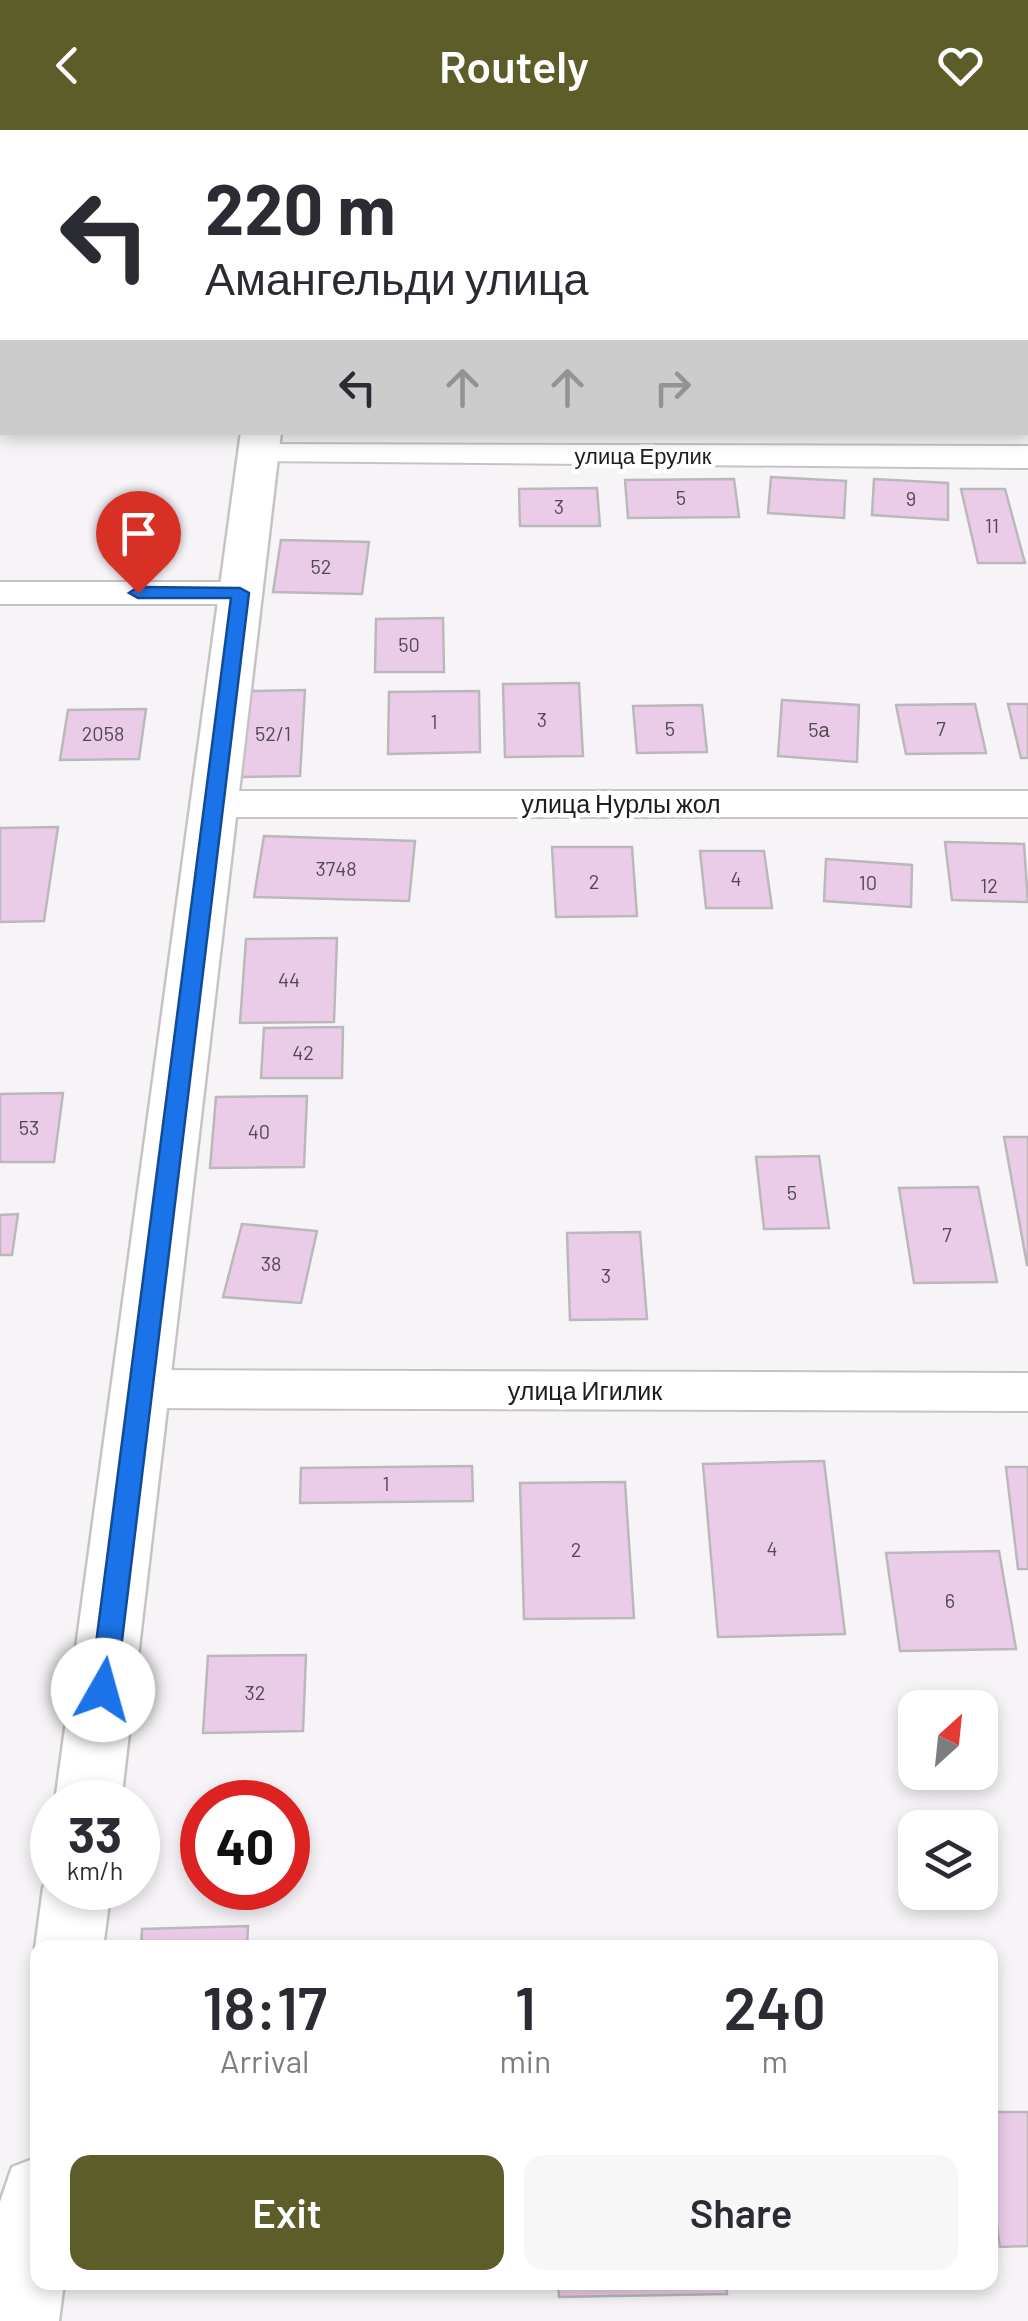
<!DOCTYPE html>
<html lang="en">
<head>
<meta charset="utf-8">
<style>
  body { margin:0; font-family:Barlow,sans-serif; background:#f7f7f7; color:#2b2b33; height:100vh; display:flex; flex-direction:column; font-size:38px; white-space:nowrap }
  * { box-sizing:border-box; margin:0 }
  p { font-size:32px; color:#7c7c81 }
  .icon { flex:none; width:55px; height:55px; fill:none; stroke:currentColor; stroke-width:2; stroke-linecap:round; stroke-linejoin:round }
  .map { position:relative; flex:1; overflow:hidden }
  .side { position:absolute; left:30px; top:1810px; width:968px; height:350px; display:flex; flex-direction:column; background:#fff; border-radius:20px; box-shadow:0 5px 15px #0003 }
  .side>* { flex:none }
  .banner { position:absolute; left:0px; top:0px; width:1030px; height:305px; box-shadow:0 5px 15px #0003; background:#fff; color:#2b2b33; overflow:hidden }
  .needle { width:65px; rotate:27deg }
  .buttons { position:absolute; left:898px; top:1560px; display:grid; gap:20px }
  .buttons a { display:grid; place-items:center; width:100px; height:100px; border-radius:20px; background:#fff; box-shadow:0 5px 15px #0003; font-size:50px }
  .speed { position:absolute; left:30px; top:1650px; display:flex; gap:20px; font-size:50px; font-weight:700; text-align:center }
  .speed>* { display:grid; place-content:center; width:130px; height:130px; border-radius:50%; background:#fff; box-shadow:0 5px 15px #0003; line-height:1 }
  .speed small { font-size:25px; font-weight:400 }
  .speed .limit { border:15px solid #d22; background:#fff; color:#111 }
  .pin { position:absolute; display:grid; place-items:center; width:85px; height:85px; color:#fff; margin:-102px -42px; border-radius:50% 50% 50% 0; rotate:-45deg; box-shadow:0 0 10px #0007 }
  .pin .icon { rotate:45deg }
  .me { position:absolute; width:110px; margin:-55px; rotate:7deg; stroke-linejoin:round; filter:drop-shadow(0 0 8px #0008) }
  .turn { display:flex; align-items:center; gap:35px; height:210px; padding:0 40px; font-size:45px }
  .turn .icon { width:130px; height:130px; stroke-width:2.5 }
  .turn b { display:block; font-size:70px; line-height:85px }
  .lanes { display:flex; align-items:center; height:95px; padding:0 40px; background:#0003; justify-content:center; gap:50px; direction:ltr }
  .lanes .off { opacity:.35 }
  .eta { display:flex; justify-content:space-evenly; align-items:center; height:170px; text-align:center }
  .eta b { font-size:60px; font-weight:600; line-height:70px }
  .primary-button { display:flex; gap:20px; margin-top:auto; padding:20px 40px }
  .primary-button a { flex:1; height:115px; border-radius:20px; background:#5d5d2a; color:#fff; font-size:40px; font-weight:600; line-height:115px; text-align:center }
  .primary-button a+a { background:#f7f7f7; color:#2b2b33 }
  header { display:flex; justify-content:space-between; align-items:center; height:130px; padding:0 40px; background:#5d5d2a; color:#fff; font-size:45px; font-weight:600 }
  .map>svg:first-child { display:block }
  .building { fill:#ebcce8; stroke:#bbb8bb; stroke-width:2.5 }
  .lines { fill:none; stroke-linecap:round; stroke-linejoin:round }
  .minor-casing { stroke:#c6c3c5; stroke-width:4 }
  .tertiary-casing { stroke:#c6c3c5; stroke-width:5 }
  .minor { fill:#fff; fill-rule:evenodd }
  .tertiary { fill:#fff; fill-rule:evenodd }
  .route { fill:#1a73e8; stroke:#114b97; stroke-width:2.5 }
  .labels { text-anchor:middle; stroke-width:9; stroke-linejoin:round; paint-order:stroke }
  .number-label { font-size:20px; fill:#514950 }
  .far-street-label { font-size:22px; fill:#1e1d1e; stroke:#fff }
  .street-label { font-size:25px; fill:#1e1d1e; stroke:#fff }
</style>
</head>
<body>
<header><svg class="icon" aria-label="back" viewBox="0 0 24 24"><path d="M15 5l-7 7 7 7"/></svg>Routely<svg class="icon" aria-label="heart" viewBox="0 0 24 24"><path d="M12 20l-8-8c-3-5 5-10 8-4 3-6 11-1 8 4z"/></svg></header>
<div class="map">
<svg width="1028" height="2191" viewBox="0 0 1028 2191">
  <rect width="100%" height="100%" fill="#f7f4f7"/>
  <g class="building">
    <path d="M 771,347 L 846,351 L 844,388 L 768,383 Z"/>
    <path d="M 734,349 L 739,387 L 628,388 L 625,350 Z"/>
    <path d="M 874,349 L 948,353 L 948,390 L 872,385 Z"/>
    <path d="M 597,358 L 600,396 L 520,396 L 519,359 Z"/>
    <path d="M 961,359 L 1005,359 L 1025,433 L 978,433 Z"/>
    <path d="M 281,410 L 369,412 L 362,464 L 273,462 Z"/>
    <path d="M 443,488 L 444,542 L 375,542 L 376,489 Z"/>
    <path d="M 579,553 L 583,626 L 505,627 L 503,554 Z"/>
    <path d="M 305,560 L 300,646 L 242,647 L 248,561 Z"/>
    <path d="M 479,561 L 480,622 L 388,624 L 389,562 Z"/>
    <path d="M 782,570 L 859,575 L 857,632 L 778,626 Z"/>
    <path d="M 975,574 L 986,623 L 906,624 L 896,575 Z"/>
    <path d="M 1008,574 L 1028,574 L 1028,628 L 1021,628 Z"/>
    <path d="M 702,575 L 707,622 L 637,623 L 633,576 Z"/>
    <path d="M 146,579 L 139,629 L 60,630 L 68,580 Z"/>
    <path d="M 58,697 L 44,791 L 0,792 L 0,698 Z"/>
    <path d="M 264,706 L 415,711 L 409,771 L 254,767 Z"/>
    <path d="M 945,712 L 1024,714 L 1028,772 L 952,770 Z"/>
    <path d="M 552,717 L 632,717 L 637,786 L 556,787 Z"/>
    <path d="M 700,721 L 764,721 L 772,778 L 706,778 Z"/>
    <path d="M 826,729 L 912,735 L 911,777 L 824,771 Z"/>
    <path d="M 337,808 L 334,892 L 240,893 L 246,809 Z"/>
    <path d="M 343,897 L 342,948 L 261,948 L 264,898 Z"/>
    <path d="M 63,963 L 54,1032 L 0,1032 L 0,964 Z"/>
    <path d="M 307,966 L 304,1037 L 210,1038 L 216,967 Z"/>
    <path d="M 1004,1007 L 1028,1007 L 1028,1135 L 1027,1135 Z"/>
    <path d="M 819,1026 L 829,1098 L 764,1099 L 756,1027 Z"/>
    <path d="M 978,1057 L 997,1152 L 914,1153 L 899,1058 Z"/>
    <path d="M 18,1084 L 12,1125 L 0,1125 L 0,1085 Z"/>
    <path d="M 242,1094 L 317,1101 L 301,1173 L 223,1167 Z"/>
    <path d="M 640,1102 L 647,1189 L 570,1190 L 567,1103 Z"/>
    <path d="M 824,1331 L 845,1504 L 718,1507 L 703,1334 Z"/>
    <path d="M 472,1336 L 473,1371 L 300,1373 L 301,1338 Z"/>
    <path d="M 1006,1337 L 1028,1337 L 1028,1439 L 1018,1439 Z"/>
    <path d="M 625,1352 L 634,1488 L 524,1489 L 520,1353 Z"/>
    <path d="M 999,1421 L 1016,1519 L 900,1521 L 886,1423 Z"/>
    <path d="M 306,1525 L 303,1601 L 203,1603 L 208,1526 Z"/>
    <path d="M 248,1796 L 247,1818 L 141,1818 L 142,1799 Z"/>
    <path d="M 990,1982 L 1028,1982 L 1028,2116 L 1000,2117 L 990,2046 Z"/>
    <path d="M 558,2152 L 726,2152 L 727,2164 L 559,2167 Z"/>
  </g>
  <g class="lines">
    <defs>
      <g id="minor">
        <path d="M 258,314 L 1028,316 L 1028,338 L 246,331 L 241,324 L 246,317 Z"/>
        <path d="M 0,452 L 241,452 L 254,455 L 260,463 L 254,471 L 241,474 L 0,474 Z"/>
        <path d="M 213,661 L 1028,661 L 1028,687 L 213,687 L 199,683 L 193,674 L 199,665 Z"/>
        <path d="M 143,1240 L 1028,1243 L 1028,1281 L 143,1278 L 125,1273 L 118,1259 L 125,1245 Z"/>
      </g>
      <g id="tertiary">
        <rect x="276" y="0" width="34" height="2"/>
        <path d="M 241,302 L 281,302 L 121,1672 L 55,1672 Z"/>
        <path d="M 52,1738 L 52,1758 L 111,1758 L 103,1818 L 38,1818 L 38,1824 L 35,1818 L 43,1758 Z"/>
        <path d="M 38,2027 L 38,2152 L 64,2152 L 59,2191 L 0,2191 L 0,2072 L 12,2037 Z"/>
      </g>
    </defs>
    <use href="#minor" class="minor-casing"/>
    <use href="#tertiary" class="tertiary-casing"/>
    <use href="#minor" class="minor"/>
    <use href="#tertiary" class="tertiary"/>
  </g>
  <path class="route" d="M 240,458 L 249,463 L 116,1560 L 113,1568 L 103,1571 L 94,1568 L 90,1560 L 231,468 L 138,468 L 129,463 L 138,457 Z"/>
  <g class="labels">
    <g class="number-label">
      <text x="681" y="375">5</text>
      <text x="911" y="376">9</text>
      <text x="559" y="384">3</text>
      <text x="992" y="403">11</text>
      <text x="321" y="444">52</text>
      <text x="409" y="522">50</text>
      <text x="542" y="597">3</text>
      <text x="434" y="599">1</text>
      <text x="670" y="606">5</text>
      <text x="941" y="606">7</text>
      <text x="819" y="607">5а</text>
      <text x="103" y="611">2058</text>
      <text x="273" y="611">52/1</text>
      <text x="336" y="746">3748</text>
      <text x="736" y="756">4</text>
      <text x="594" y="759">2</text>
      <text x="868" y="760">10</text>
      <text x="989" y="763">12</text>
      <text x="289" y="857">44</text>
      <text x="303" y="930">42</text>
      <text x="29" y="1005">53</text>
      <text x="259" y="1009">40</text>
      <text x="792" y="1070">5</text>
      <text x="947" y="1112">7</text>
      <text x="271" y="1141">38</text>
      <text x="606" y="1153">3</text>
      <text x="386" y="1361">1</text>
      <text x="772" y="1426">4</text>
      <text x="576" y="1427">2</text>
      <text x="950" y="1478">6</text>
      <text x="255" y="1570">32</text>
    </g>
    <g class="far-street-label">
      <text x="643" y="334">улица Ерулик</text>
    </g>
    <g class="street-label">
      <text x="621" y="683">улица Нурлы жол</text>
      <text x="585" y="1270">улица Игилик</text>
    </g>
  </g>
</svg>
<div class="buttons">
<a><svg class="needle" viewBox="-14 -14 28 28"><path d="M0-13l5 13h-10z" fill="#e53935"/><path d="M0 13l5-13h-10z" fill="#7c7c81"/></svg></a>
<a><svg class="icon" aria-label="layers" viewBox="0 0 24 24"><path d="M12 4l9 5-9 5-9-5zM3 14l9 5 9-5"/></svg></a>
</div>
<div class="speed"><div>33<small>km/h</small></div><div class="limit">40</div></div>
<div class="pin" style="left:138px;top:463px;background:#d93025"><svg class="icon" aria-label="arrive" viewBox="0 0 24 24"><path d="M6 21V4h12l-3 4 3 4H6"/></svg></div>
<svg class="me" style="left:103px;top:1560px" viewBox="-20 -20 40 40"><circle r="19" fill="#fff"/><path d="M0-13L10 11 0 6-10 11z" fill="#1a73e8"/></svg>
<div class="banner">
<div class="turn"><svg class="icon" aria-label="left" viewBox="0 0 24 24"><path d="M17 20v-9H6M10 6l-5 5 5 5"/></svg><div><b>220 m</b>Амангельди улица</div></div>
<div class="lanes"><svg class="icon" aria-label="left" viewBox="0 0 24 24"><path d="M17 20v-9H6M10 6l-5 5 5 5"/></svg><svg class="icon off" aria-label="ahead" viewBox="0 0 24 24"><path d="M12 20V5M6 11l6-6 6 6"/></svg><svg class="icon off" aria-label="ahead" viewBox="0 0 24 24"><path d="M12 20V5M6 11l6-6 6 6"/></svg><svg class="icon off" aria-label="right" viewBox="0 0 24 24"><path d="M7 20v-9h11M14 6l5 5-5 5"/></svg></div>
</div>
<section class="side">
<div class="eta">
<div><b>18:17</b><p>Arrival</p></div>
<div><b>1</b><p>min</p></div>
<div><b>240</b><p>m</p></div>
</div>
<div class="primary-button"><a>Exit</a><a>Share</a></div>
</section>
</div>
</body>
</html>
